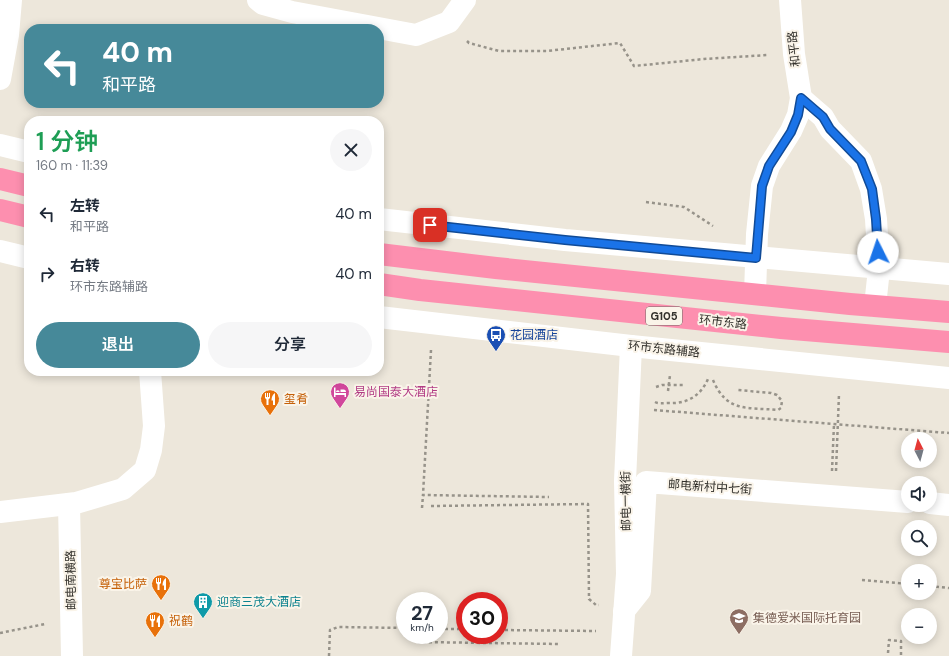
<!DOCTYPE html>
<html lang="zh">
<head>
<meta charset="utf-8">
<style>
  body { margin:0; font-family:"DM Sans","Noto Sans SC",sans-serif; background:#f6f6f7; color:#1f2937; height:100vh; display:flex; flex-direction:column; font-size:15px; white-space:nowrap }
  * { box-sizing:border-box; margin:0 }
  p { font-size:13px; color:#747a83 }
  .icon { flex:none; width:22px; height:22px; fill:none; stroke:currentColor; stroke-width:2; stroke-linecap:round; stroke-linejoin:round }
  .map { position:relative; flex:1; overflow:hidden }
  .side { position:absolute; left:24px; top:116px; width:360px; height:260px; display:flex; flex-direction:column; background:#fff; border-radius:16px; box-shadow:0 2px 10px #0003 }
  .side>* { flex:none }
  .guide { position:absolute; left:24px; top:24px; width:360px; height:84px; border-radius:16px; box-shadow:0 2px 10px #0003; background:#468999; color:#fff; overflow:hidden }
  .needle { width:26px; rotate:354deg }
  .buttons { position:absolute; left:901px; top:432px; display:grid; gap:8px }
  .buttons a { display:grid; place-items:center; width:36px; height:36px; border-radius:50%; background:#fff; box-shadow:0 2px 10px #0003; font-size:20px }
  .speed { position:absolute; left:396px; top:592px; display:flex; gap:8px; font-size:20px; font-weight:700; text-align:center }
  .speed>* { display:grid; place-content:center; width:52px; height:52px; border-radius:50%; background:#fff; box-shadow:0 2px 10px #0003; line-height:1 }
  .speed small { font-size:10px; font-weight:400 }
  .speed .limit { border:6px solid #d22; background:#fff; color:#111 }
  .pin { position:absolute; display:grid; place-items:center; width:34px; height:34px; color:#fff; margin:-17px; border-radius:8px; box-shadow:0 2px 6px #0006 }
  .me { position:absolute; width:44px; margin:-22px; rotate:356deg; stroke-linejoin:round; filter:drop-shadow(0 0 3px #0008) }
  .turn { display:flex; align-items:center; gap:14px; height:84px; padding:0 12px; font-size:18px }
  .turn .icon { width:52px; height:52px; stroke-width:2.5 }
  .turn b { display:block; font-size:28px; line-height:34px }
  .round { display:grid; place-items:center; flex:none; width:42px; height:42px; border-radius:21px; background:#f6f6f7 }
  .headline { display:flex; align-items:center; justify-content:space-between; height:68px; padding:0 12px }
  h1 { font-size:24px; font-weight:600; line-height:30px; color:#1e9e55 }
  .action { display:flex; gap:8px; margin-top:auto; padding:8px 12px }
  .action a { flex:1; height:46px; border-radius:24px; background:#468999; color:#fff; font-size:16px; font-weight:600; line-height:46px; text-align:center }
  .action a+a { background:#f6f6f7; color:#1f2937 }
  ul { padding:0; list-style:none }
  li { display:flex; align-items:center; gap:12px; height:60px; padding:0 12px }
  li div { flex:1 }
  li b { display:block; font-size:15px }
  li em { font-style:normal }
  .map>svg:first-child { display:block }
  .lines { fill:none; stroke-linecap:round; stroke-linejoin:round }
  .path { stroke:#97938a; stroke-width:2.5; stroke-dasharray:3 3; stroke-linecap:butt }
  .minor { stroke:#fff; stroke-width:22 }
  .highway { stroke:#fd8faf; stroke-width:22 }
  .route-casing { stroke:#114b97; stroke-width:10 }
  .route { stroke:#1a73e8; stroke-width:7 }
  .labels { text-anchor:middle; stroke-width:4; stroke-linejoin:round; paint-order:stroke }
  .shield { fill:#faf4e9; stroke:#6e6b64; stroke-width:1 }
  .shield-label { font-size:11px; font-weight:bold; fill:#32302b }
  .street-label { font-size:12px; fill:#32302b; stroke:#faf4e9 }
  .transit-label { font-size:12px; fill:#164399; stroke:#faf4e9; text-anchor:start }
  .hotel-label { font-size:12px; fill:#b23c85; stroke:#faf4e9; text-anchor:start }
  .food-label { font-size:12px; fill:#c56008; stroke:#faf4e9; text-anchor:start }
  .culture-label { font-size:12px; fill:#0d838f; stroke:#faf4e9; text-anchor:start }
  .education-label { font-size:12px; fill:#785e54; stroke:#faf4e9; text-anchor:start }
</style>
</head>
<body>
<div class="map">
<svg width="949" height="656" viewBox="0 0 949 656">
  <rect width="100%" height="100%" fill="#ede7db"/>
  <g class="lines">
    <g class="path">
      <path d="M 467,41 L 469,43 L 499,51 L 547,51 L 620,43 L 634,66 L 704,59 L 768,55"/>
      <path d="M 646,202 L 684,207 L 713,226"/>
      <path d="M 431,350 L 423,495 L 549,497"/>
      <path d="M 713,380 C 727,413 747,407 778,410 L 781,408 L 782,401 L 777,395 L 771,393 L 738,390"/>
      <path d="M 656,387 L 662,385 L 684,385"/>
      <path d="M 668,391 L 670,375"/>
      <path d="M 655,402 C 659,404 663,403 668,403 C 686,404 700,397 708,379"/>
      <path d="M 654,410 L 949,433"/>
      <path d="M 832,471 L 834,424"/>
      <path d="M 836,471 L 839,394"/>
      <path d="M 431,506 L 588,504 L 589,599 L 596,605 L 599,605"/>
      <path d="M 422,508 L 423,495"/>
      <path d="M 862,580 L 908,584"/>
      <path d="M 930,586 L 949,588"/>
      <path d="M 439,629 L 465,629"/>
      <path d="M 499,630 L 596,631"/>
      <path d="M 0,633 L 45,624"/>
      <path d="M 419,635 L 418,642 L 559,644"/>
      <path d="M 888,653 L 889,640 L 901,641 L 901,656"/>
      <path d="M 329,656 L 330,630 L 338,627 L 405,628"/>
    </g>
    <g class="minor">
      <path d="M 258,0 L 263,4 L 292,12 L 416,35 L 449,22 L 465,0"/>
      <path d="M 0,79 L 8,35 L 11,0"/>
      <path d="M 801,98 L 823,117 L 830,129 L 861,161 L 871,189 L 876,219 L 878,252 L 879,269 L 875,306"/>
      <path d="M 0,145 L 29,152"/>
      <path d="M 379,219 L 565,240 L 949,274"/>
      <path d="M 0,251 L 29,258"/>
      <path d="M 755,294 L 757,234 L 762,186 L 769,166 L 791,131 L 798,115 L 801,98 L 794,54 L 790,0"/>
      <path d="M 379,317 L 631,346 L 949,378"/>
      <path d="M 930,503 L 949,505"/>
      <path d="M 69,504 L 72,656"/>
      <path d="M 0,512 L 76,503 L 123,489 L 145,470 L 151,450 L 154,426 L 150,371"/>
      <path d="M 624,611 L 640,591 L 646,482 L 908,502"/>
      <path d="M 621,656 L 627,574 L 625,481 L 631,346"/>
    </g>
    <g class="highway">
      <path d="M 0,179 L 29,186"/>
      <path d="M 0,210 L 29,217"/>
      <path d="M 379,254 L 496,268 L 850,304 L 949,312"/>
      <path d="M 379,284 L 420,290 L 781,328 L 949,342"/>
    </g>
  </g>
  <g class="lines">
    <defs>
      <path id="route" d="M 430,225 L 565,240 L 756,258 L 762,186 L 769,166 L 791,132 L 798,115 L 801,98 L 823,117 L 830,129 L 861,161 L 872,189 L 876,219 L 878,252"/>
    </defs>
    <use href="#route" class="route-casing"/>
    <use href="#route" class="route"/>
  </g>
  <defs>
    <symbol id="bus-pin" viewBox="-11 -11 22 30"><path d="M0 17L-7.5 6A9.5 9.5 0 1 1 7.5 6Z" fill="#1a4fb4" stroke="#faf4e9"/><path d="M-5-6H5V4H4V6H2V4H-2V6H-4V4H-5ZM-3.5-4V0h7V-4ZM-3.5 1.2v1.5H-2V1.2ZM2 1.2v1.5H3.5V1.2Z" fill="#fff"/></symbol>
    <symbol id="hotel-pin" viewBox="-11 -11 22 30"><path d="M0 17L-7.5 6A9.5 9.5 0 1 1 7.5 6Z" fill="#d1479c" stroke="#faf4e9"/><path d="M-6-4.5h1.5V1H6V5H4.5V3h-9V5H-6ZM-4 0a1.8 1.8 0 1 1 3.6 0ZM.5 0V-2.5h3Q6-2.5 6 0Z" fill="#fff"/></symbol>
    <symbol id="restaurant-pin" viewBox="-11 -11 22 30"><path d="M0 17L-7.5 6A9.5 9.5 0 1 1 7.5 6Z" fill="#e8710a" stroke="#faf4e9"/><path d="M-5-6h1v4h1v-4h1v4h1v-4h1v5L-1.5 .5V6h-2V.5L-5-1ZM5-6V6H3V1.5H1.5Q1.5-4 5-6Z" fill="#fff"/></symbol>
    <symbol id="building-pin" viewBox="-11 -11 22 30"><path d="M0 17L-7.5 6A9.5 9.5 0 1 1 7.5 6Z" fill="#0f9aa8" stroke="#faf4e9"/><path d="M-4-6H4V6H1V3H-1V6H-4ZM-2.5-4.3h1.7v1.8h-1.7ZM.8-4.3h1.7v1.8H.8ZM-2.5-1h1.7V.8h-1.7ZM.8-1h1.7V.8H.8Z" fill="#fff"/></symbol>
    <symbol id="school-pin" viewBox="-11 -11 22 30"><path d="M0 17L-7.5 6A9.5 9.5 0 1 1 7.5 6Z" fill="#8d6e63" stroke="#faf4e9"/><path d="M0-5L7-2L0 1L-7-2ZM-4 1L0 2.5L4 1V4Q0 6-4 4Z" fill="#fff"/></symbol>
  </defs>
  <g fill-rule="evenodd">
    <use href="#bus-pin" x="485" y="324" width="22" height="30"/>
    <use href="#hotel-pin" x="329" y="381" width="22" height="30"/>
    <use href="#restaurant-pin" x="259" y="388" width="22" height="30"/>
    <use href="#restaurant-pin" x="150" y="573" width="22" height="30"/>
    <use href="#building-pin" x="192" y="591" width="22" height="30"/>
    <use href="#school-pin" x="728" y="607" width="22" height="30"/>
    <use href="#restaurant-pin" x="144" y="610" width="22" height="30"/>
  </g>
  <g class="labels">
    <rect class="shield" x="646" y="307" width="36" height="18" rx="3"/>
    <g class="shield-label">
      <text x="664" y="320">G105</text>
    </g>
    <g class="street-label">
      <text transform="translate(794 49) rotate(-96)" y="4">和平路</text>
      <text transform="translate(723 322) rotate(6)" y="4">环市东路</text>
      <text transform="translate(664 349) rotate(6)" y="4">环市东路辅路</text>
      <text transform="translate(710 487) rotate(4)" y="4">邮电新村中七街</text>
      <text transform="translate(626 501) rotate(-91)" y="4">邮电一横街</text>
      <text transform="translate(71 580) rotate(-91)" y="4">邮电南横路</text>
    </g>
    <g class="transit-label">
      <text x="510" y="339">花园酒店</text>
    </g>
    <g class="hotel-label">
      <text x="354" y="396">易尚国泰大酒店</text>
    </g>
    <g class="food-label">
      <text x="284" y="403">玺肴</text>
      <text x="147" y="588" text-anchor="end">尊宝比萨</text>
      <text x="169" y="625">祝鹤</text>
    </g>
    <g class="culture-label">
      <text x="217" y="606">迎商三茂大酒店</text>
    </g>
    <g class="education-label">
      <text x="753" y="622">集德爱米国际托育园</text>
    </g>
  </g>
</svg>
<div class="buttons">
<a><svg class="needle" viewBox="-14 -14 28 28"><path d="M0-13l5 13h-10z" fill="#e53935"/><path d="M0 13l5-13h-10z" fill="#747a83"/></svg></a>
<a><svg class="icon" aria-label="sound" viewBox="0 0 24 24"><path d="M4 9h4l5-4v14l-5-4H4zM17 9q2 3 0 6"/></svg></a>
<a><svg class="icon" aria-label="search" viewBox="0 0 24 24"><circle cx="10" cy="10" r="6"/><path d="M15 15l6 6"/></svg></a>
<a>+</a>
<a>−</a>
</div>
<div class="speed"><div>27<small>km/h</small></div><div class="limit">30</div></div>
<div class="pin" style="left:430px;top:225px;background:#d93025"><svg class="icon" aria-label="arrive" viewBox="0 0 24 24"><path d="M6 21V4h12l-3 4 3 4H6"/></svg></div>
<svg class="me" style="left:878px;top:252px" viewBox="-20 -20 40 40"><circle r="19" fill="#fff"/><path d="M0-13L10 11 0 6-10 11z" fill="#1a73e8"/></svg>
<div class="guide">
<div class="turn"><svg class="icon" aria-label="left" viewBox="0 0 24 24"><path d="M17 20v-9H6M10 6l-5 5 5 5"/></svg><div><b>40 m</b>和平路</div></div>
</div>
<section class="side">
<div class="headline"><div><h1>1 分钟</h1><p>160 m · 11:39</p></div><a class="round"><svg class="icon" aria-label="close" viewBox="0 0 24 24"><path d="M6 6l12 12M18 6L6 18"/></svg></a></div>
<ul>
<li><svg class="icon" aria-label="left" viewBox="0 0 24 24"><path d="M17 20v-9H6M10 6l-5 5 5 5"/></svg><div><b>左转</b><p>和平路</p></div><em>40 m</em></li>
<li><svg class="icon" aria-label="right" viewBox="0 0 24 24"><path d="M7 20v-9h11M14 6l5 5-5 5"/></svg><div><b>右转</b><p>环市东路辅路</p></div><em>40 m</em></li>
</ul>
<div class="action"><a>退出</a><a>分享</a></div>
</section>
</div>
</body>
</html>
